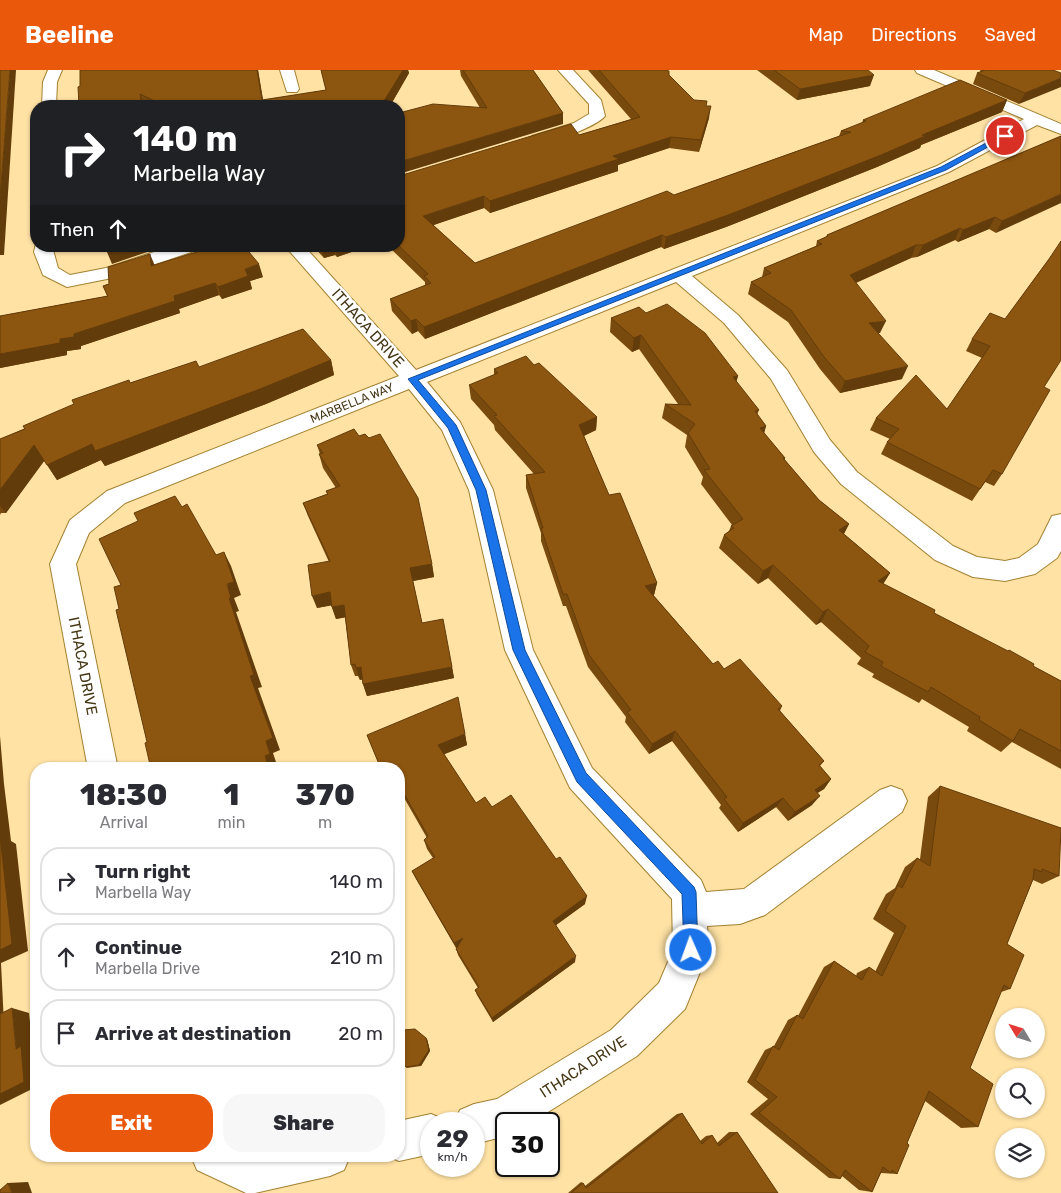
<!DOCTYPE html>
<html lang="en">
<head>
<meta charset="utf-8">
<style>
  body { margin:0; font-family:Rubik,sans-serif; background:#f7f7f7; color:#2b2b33; height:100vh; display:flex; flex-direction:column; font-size:19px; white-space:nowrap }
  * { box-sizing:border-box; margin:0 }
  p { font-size:16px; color:#7c7c81 }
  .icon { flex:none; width:28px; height:28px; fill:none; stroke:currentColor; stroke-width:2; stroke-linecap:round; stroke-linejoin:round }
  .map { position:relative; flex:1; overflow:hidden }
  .side { position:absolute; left:30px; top:692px; width:375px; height:400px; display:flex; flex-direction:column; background:#fff; border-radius:20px; box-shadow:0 1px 4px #0004 }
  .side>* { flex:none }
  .guide { position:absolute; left:30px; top:30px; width:375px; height:152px; border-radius:20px; box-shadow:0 1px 4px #0004; background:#202124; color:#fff; overflow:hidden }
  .needle { width:32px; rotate:308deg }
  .fabs { position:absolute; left:995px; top:938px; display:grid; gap:10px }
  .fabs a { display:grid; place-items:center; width:50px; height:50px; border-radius:50%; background:#fff; box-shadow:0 1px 4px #0004; font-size:25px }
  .speed { position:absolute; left:420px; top:1042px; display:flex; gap:10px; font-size:25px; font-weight:700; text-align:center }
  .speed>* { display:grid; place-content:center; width:65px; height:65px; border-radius:50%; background:#fff; box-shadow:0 1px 4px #0004; line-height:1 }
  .speed small { font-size:12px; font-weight:400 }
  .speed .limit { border:2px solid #111; border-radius:8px; background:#fff; color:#111 }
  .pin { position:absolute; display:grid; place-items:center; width:42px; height:42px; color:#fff; margin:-21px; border:2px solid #fff; border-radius:50%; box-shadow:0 1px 5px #0007 }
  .me { position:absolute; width:55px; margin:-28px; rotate:358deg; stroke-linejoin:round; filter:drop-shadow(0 0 4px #0008) }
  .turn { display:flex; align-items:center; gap:18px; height:105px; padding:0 20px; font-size:22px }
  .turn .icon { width:65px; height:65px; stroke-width:2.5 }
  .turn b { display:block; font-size:35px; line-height:42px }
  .then { display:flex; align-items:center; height:48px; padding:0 20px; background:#0003; gap:10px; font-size:19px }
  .eta { display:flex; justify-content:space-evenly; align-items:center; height:85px; text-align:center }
  .eta b { font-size:30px; font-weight:800; line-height:35px }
  .primary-button { display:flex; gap:10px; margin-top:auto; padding:10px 20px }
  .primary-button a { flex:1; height:58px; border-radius:20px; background:#ea580c; color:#fff; font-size:20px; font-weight:800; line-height:58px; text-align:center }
  .primary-button a+a { background:#f7f7f7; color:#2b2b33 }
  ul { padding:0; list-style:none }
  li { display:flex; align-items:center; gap:15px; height:68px; margin:0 10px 8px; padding:0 10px; border:2px solid #e1e1e2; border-radius:20px }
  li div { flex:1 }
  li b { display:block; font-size:19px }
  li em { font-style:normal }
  header { display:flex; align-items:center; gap:30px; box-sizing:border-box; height:70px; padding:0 25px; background:#ea580c; color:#fff }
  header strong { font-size:24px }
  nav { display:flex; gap:28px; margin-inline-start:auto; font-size:18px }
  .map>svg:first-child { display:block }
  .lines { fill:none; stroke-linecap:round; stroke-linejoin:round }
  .minor-casing { stroke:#a38130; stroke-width:2 }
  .minor { fill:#fff; fill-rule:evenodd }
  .wall { fill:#794a0e }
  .shaded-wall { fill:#633c0b }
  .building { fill:#8d5610; stroke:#633c0b }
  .route { fill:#1a73e8; stroke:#114b97 }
  .labels { text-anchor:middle; stroke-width:5; stroke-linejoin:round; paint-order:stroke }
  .far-street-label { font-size:12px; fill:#463716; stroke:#fff }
  .street-label { font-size:15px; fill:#463716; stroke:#fff }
</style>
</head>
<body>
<header>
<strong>Beeline</strong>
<nav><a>Map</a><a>Directions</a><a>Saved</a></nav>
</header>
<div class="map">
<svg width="1061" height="1123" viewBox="0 0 1061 1123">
  <rect width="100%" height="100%" fill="#ffe2a4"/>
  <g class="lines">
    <defs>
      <g id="minor">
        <path d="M 48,0 L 62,0 L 57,12 L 56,36 L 42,36 L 43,12 Z"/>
        <path d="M 280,0 L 294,0 L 299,19 L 297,22 L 287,22 Z"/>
        <path d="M 558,0 L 573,0 L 601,30 L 605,46 C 596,57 546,76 532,72 L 530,69 L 532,66 L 574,53 L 589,44 L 589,34 Z"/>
        <path d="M 915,0 L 934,0 L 1061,54 L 1061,64 L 1037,55 L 949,102 L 692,206 L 738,245 L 787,300 L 830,370 L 857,402 L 953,476 L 977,487 L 1005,491 L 1019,488 L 1038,474 L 1052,446 L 1061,444 L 1061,481 L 1057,488 L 1035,504 L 1005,511 L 973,507 L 935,490 L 841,414 L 814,382 L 771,309 L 724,253 L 676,212 L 427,312 L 460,352 L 493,420 L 533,580 L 592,698 L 701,810 L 706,822 L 744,819 L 880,720 L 891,716 L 902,720 L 907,731 L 902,742 L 765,845 L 740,854 L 707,856 L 709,880 L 685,939 L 637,986 L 529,1054 L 506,1054 L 506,1066 L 474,1074 L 474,1054 L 454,1054 L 460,1040 L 474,1034 L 497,1029 L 611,960 L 659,913 L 673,880 L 672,829 L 570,718 L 505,580 L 469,420 L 442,360 L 409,319 L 125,433 L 89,463 L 76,494 L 118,699 L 88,699 L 50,494 L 70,450 L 107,421 L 399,306 L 285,176 L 304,176 L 416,300 L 937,96 L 1024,49 L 917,3 Z"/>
        <path d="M 36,173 L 36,176 L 52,176 L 58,198 L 70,205 L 106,198 L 172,176 L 200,176 L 197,180 L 117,207 L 67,217 L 43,205 L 34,182 Z"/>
        <path d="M 431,1044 L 445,1050 L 447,1054 L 431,1054 L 431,1084 L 399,1091 L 388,1086 L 399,1086 L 399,1051 Z"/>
        <path d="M 191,1086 L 350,1086 L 344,1100 L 330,1106 L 255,1123 L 246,1123 L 197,1100 Z"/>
      </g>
    </defs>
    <use href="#minor" class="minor-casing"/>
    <use href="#minor" class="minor"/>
  </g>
  <g class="wall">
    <path d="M 258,0 L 263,30 L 326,20 L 321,0 L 408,0 L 409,3 L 390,36 L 79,36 Z"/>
    <path d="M 460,0 L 533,0 L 563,43 L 563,54 L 480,38 L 461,6 Z"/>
    <path d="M 588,0 L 666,0 L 669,5 L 694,30 L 706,36 L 709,48 L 699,82 L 669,78 L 618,95 L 618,101 L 490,143 L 484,138 L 433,155 L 475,193 L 674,125 L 839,66 L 841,61 L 862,53 L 863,50 L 1007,30 L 1002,42 L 921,75 L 920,78 L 877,97 L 726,157 L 664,179 L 661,177 L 425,269 L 418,261 L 412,264 L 392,241 L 390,229 L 425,216 L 425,212 L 388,176 L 399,176 L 579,65 L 631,49 Z"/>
    <path d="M 757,0 L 868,0 L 870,16 L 797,30 Z"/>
    <path d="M 980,0 L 1053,0 L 1019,34 L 973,14 L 977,3 L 981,2 Z"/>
    <path d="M 1061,66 L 996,163 L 989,159 L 958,172 L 955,170 L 917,187 L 911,188 L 856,213 L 880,263 L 878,263 L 902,309 L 840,323 L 820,299 L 788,252 L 748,224 L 751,212 L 762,207 L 764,198 L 816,176 L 817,171 L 826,167 L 827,165 Z"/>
    <path d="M 313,176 L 369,176 L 337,187 L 335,185 L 324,188 Z"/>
    <path d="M 1049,189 L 1044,317 L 1002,404 L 994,416 L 985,412 L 972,431 L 881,384 L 887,372 L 890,369 L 870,360 L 876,348 L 947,339 L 982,288 L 966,281 L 972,269 L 1005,249 Z"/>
    <path d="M 154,195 L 263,207 L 250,211 L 252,219 L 222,229 L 219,225 L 179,239 L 180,243 L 81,276 L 81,279 L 67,281 L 67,285 L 0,298 L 0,246 L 107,226 L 103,216 Z"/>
    <path d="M 646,243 L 738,306 L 736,312 L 759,340 L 757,345 L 766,356 L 764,363 L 785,388 L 785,390 L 819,430 L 849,454 L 844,464 L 890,503 L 883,514 L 934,543 L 1061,611 L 1061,699 L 1012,672 L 1001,682 L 967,661 L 969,657 L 922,629 L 919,633 L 872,607 L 874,604 L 857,594 L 861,588 L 821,552 L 816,555 L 768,508 L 758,514 L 719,478 L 724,465 L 729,461 L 731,456 L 732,455 L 701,414 L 703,407 L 685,377 L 687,365 L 662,348 L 665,334 L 678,334 L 639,279 L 632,282 L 610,262 L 611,248 Z"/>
    <path d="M 331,290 L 334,305 L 266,334 L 105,396 L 101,390 L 57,410 L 44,390 L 6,443 L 1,443 L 0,445 L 0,369 L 130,313 L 199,297 Z"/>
    <path d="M 534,295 L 597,347 L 596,360 L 584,366 L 609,425 L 657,513 L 654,525 L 654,526 L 713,594 L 724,599 L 782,636 L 780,641 L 824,691 L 820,696 L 831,709 L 824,719 L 817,723 L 812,735 L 788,751 L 776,737 L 738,762 L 719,738 L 721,735 L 672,671 L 649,684 L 625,652 L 626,647 L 588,597 L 566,536 L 563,536 L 541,471 L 541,463 L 526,418 L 526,405 L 534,404 L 495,360 L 494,355 L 471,329 L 469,315 L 494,305 L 494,299 Z"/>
    <path d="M 317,375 L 432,494 L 434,507 L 413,511 L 422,553 L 452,597 L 454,608 L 367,626 L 363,614 L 362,609 L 360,610 L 358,606 L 355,606 L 351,595 L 345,547 L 336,549 L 331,535 L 317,538 L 329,492 L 308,446 L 303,433 L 327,424 L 326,421 L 336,418 L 323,398 L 319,384 L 320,384 Z"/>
    <path d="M 465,664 L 467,675 L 444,684 L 476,733 L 492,737 L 585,834 L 556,855 L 575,892 L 493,952 L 477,925 L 475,920 L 478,918 L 458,885 L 456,878 L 416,809 L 412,801 L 433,788 L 427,779 L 424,770 L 427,768 L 399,719 L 399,699 L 381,699 L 367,665 Z"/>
    <path d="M 940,716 L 1059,806 L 1042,814 L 1033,810 L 1007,874 L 1010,919 L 1001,922 L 970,998 L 978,1057 L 961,1058 L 925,1031 L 907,1073 L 897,1104 L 881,1103 L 872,1122 L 859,1120 L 842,1106 L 840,1109 L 829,1108 L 750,1044 L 768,1029 L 747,1012 L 765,980 L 774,976 L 788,950 L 797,945 L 798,946 L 824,897 L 834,891 L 856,906 L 857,903 L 869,897 L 875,902 L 894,863 L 873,849 L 886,824 L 895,818 L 905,797 L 917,788 L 920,789 L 928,727 Z"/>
    <path d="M 427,969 L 430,981 L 421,996 L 407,998 L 399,991 Z"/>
    <path d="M 682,1043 L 700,1071 L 706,1066 L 712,1065 L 717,1073 L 729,1062 L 737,1062 L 778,1123 L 568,1123 L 581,1112 L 583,1113 L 585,1116 L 677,1044 Z"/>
  </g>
  <g class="shaded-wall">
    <path d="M 10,0 L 16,0 L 4,185 L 0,185 L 0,128 Z"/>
    <path d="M 257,0 L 258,0 L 264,36 L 262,30 Z"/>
    <path d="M 403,0 L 408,0 L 409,3 L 390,36 L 381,36 Z"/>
    <path d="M 874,5 L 870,16 L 797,30 L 800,19 Z"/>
    <path d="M 1061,8 L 1061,17 L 1019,34 L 1025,23 Z"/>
    <path d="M 140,24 L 144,36 L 142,36 Z"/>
    <path d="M 1007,30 L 1002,42 L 921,75 L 920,78 L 877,97 L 726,157 L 664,179 L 666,167 Z"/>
    <path d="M 711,36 L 709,48 L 699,82 L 701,70 Z"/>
    <path d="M 563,43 L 563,54 L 399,104 L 399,92 Z"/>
    <path d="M 671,67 L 669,78 L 618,95 L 618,101 L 490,143 L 490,131 L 613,86 Z"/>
    <path d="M 1061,124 L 1061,133 L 996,163 L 1002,151 Z"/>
    <path d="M 484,126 L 484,138 L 425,158 L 423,146 Z"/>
    <path d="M 995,147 L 989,159 L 958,172 L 963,160 Z"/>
    <path d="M 960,158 L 955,170 L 917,187 L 923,175 Z"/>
    <path d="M 662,165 L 661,177 L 425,269 L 424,257 Z"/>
    <path d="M 916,175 L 911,188 L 846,217 L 850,205 Z"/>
    <path d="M 123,176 L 152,176 L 153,180 L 112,194 L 107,182 Z"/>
    <path d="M 321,176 L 334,176 L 335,185 L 324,188 Z"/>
    <path d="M 335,176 L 369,176 L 337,187 Z"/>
    <path d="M 150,184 L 155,196 L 151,196 Z"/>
    <path d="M 259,194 L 263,207 L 250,211 L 252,219 L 222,229 L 218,217 L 245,199 Z"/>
    <path d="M 215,213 L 219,225 L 179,239 L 180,243 L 81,276 L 81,279 L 67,281 L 67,285 L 0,298 L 0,284 L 60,269 L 174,226 Z"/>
    <path d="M 416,249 L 418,261 L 412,264 L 411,251 Z"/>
    <path d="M 886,251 L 880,263 L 864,266 L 869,253 Z"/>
    <path d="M 641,265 L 639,279 L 632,282 L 634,268 Z"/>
    <path d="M 331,290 L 334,305 L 266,334 L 105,396 L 101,390 L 57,410 L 47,395 L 92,374 Z"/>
    <path d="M 908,296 L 902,309 L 840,323 L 845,311 Z"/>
    <path d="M 738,306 L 734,320 L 733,307 Z"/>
    <path d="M 597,347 L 596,360 L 579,368 L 579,355 Z"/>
    <path d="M 766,356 L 762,370 L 760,358 Z"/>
    <path d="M 34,375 L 45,390 L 6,443 L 0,436 L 0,420 Z"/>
    <path d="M 849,454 L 842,467 L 839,460 Z"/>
    <path d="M 224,482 L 231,496 L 241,525 L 234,528 L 239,541 L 236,542 L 262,617 L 258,618 L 280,680 L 273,683 L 277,695 L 273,696 L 273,699 L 269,699 L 265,686 L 266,671 L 250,606 L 229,528 Z"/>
    <path d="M 432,494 L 434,507 L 413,511 L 410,498 Z"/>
    <path d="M 773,495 L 768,508 L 758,514 L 763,501 Z"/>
    <path d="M 890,503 L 882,516 L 878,511 Z"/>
    <path d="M 657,513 L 654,525 L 643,528 L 645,516 Z"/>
    <path d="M 330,522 L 334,535 L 317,538 L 312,526 Z"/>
    <path d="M 344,535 L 348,547 L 336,549 L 332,537 Z"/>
    <path d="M 828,539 L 821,552 L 816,555 L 823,542 Z"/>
    <path d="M 361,597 L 365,609 L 360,610 L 356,598 Z"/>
    <path d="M 452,597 L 454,608 L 367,626 L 363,614 Z"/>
    <path d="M 675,661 L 672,671 L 649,684 L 652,674 Z"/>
    <path d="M 465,664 L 467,675 L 440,686 L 438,675 Z"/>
    <path d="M 0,666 L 4,714 L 11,771 L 16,774 L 28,881 L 1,893 L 4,954 L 0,953 Z"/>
    <path d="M 385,692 L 388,699 L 381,699 L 379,694 Z"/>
    <path d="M 831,709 L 824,719 L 808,729 L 815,720 Z"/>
    <path d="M 820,726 L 812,735 L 788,751 L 795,742 Z"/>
    <path d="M 783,728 L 776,737 L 738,762 L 743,753 Z"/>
    <path d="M 587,826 L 585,834 L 552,858 L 553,851 Z"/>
    <path d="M 463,868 L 457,879 L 454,873 Z"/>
    <path d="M 576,886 L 575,892 L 493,952 L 492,948 Z"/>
    <path d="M 12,938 L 29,943 L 33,979 L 36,979 L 36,1017 L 0,1035 L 0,1024 L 16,979 Z"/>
    <path d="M 426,968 L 427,969 L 430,981 L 421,996 L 419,995 Z"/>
    <path d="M 28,1112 L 32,1123 L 12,1123 L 8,1113 Z"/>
  </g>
  <g class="building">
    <path d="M 0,0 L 10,0 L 0,128 Z"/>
    <path d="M 80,0 L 257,0 L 262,30 L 326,20 L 321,0 L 403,0 L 381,36 L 165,36 L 140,24 L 142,36 L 79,36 L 78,17 L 80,16 Z"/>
    <path d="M 463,0 L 533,0 L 563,43 L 399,92 L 399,43 L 433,34 L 487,38 Z"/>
    <path d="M 599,0 L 666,0 L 669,1 L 669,5 L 694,30 L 707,31 L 706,36 L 711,36 L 701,70 L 671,67 L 613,86 L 619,89 L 490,131 L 484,126 L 423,146 L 475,193 L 667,121 L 674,125 L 851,62 L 841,61 L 866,51 L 863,50 L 960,10 L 1007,30 L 922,65 L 925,66 L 881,85 L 728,145 L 666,167 L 662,165 L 424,257 L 416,249 L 411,251 L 390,229 L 431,213 L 424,206 L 428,204 L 399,176 L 399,106 L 571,54 L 579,65 L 640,47 Z"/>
    <path d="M 774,0 L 868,0 L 874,5 L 800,19 Z"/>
    <path d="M 985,0 L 1053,0 L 1061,3 L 1061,8 L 1025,23 L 977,3 Z"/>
    <path d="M 1061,66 L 1061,124 L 1002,151 L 995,147 L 963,160 L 960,158 L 923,175 L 916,175 L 850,205 L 886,251 L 869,253 L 908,296 L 845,311 L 824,287 L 791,240 L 751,212 L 771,203 L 764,198 L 822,174 L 817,171 L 828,166 L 827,165 Z"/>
    <path d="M 1061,171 L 1061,290 L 1044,317 L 1050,320 L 1002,404 L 993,400 L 980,419 L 887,372 L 899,359 L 876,348 L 916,305 L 947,339 L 990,276 L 972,269 L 990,243 L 1005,249 L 1049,189 Z"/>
    <path d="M 106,176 L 123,176 L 107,182 Z"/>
    <path d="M 216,176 L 244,176 L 259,194 L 245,199 L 248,206 L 218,217 L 215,213 L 174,226 L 175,231 L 74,264 L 74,267 L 60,269 L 60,273 L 0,284 L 0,246 L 108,226 L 103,216 L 109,214 L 108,197 L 150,184 L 151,196 Z"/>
    <path d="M 667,234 L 705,263 L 738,306 L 733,307 L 759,340 L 755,341 L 766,356 L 760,358 L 785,388 L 783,388 L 819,430 L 849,454 L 839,460 L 890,503 L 878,511 L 935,540 L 934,543 L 1008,581 L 1009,580 L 1034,594 L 1033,596 L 1061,611 L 1061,681 L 1020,659 L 1013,671 L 979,650 L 980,647 L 931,617 L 928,622 L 881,596 L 883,592 L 865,582 L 869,576 L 828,539 L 823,542 L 773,495 L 763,501 L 724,465 L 734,458 L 731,456 L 743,449 L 704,400 L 710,399 L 688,363 L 695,354 L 665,334 L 691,335 L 641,265 L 634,268 L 611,248 L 639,237 L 646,243 Z"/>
    <path d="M 303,259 L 331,290 L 260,319 L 95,381 L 92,374 L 47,395 L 34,375 L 0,420 L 0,369 L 25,359 L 23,356 L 74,334 L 72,330 L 129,310 L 130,313 L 196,291 L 199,297 Z"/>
    <path d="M 526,286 L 534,295 L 539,293 L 597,347 L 579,355 L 609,425 L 620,423 L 657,513 L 645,516 L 713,594 L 718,591 L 724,599 L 740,589 L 782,636 L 778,639 L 824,691 L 819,695 L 831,709 L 815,720 L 820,726 L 795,742 L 783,728 L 743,753 L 724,729 L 727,727 L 675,661 L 652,674 L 627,642 L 631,640 L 589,585 L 567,524 L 563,524 L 541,458 L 543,458 L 526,405 L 545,402 L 494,346 L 497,345 L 469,315 L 498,303 L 494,299 Z"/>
    <path d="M 354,359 L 359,366 L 365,364 L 369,368 L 380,364 L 418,428 L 432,494 L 410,498 L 422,553 L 443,549 L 452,597 L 363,614 L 361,597 L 356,598 L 355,594 L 351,595 L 344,535 L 332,537 L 330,522 L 312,526 L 308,495 L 330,491 L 303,433 L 328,424 L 326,421 L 340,416 L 319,384 L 323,383 L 317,375 Z"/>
    <path d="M 175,426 L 182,437 L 187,434 L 216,485 L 224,482 L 234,512 L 227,514 L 231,528 L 229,528 L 254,605 L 250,606 L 273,668 L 266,671 L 270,684 L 265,686 L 269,699 L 151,699 L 145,673 L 147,672 L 116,540 L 119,539 L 114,517 L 121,515 L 99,469 L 138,451 L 134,443 Z"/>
    <path d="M 458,627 L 465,664 L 438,675 L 476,733 L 485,727 L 492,737 L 511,725 L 556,789 L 560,787 L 587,826 L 553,851 L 576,886 L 492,948 L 475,920 L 479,917 L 456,879 L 463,868 L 454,873 L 412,801 L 435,787 L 424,770 L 428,766 L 399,715 L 399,699 L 389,699 L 385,692 L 379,694 L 367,665 Z"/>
    <path d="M 940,716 L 1061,758 L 1059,806 L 1042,799 L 1042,802 L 1034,799 L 1033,809 L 1007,874 L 1024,885 L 1010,919 L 1004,915 L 970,998 L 993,1014 L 978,1057 L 929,1021 L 907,1073 L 909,1075 L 897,1104 L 892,1100 L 891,1103 L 883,1097 L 872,1122 L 845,1100 L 840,1109 L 759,1043 L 777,1027 L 755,1010 L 773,976 L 779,980 L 797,945 L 803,949 L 834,891 L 862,910 L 869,897 L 882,906 L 906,856 L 885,841 L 898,815 L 902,818 L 917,788 L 930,796 Z"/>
    <path d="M 0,765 L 12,874 L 0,880 Z"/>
    <path d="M 12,938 L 16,979 L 21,976 L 24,1012 L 0,1024 L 0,944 Z"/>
    <path d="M 415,959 L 426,968 L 429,980 L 419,995 L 406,997 L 399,991 L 399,966 L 403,960 Z"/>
    <path d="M 682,1043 L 702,1074 L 712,1065 L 719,1076 L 737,1062 L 778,1123 L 571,1123 L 583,1113 L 586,1118 Z"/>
    <path d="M 8,1113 L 12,1123 L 0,1123 L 0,1120 Z"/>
  </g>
  <path class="route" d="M 1003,64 L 1008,66 L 946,100 L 418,310 L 456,355 L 486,420 L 525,580 L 586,703 L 694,817 L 696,822 L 698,880 L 696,885 L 691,887 L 686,885 L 684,880 L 682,824 L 577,712 L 513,580 L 476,420 L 448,358 L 408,309 L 941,97 Z"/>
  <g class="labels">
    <g class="far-street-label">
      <text transform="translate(352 333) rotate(-22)" y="4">MARBELLA WAY</text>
    </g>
    <g class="street-label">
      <text transform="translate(368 258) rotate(48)" y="5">ITHACA DRIVE</text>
      <text transform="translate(83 596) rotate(79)" y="5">ITHACA DRIVE</text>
      <text transform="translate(583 997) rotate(-33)" y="5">ITHACA DRIVE</text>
    </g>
  </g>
</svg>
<div class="fabs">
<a><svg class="needle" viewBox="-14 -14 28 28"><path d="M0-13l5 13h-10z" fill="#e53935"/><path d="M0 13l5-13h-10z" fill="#7c7c81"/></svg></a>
<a><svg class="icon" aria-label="search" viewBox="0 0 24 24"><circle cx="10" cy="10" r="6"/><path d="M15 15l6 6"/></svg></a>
<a><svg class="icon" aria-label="layers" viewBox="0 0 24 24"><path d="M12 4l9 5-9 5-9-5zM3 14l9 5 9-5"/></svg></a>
</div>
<div class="speed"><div>29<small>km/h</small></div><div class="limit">30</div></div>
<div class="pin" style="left:1005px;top:66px;background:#d93025"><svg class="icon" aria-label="arrive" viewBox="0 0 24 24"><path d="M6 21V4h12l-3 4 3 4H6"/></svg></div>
<svg class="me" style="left:691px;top:880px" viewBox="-20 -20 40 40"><circle r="17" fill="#1a73e8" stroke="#fff" stroke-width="3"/><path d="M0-11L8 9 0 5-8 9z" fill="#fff"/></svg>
<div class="guide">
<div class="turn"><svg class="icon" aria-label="right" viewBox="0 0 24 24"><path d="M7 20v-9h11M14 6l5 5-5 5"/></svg><div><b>140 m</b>Marbella Way</div></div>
<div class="then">Then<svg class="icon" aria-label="ahead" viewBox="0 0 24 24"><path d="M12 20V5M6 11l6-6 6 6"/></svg></div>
</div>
<section class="side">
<div class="eta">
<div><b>18:30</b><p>Arrival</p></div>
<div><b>1</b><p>min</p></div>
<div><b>370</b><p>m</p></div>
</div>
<ul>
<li><svg class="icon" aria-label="right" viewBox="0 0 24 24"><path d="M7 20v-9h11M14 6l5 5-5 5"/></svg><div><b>Turn right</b><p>Marbella Way</p></div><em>140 m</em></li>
<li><svg class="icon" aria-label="ahead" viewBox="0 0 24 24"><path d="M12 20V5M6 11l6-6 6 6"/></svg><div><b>Continue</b><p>Marbella Drive</p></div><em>210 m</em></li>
<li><svg class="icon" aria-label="arrive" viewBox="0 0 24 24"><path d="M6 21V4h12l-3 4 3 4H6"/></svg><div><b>Arrive at destination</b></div><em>20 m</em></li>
</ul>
<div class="primary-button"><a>Exit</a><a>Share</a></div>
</section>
</div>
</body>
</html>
